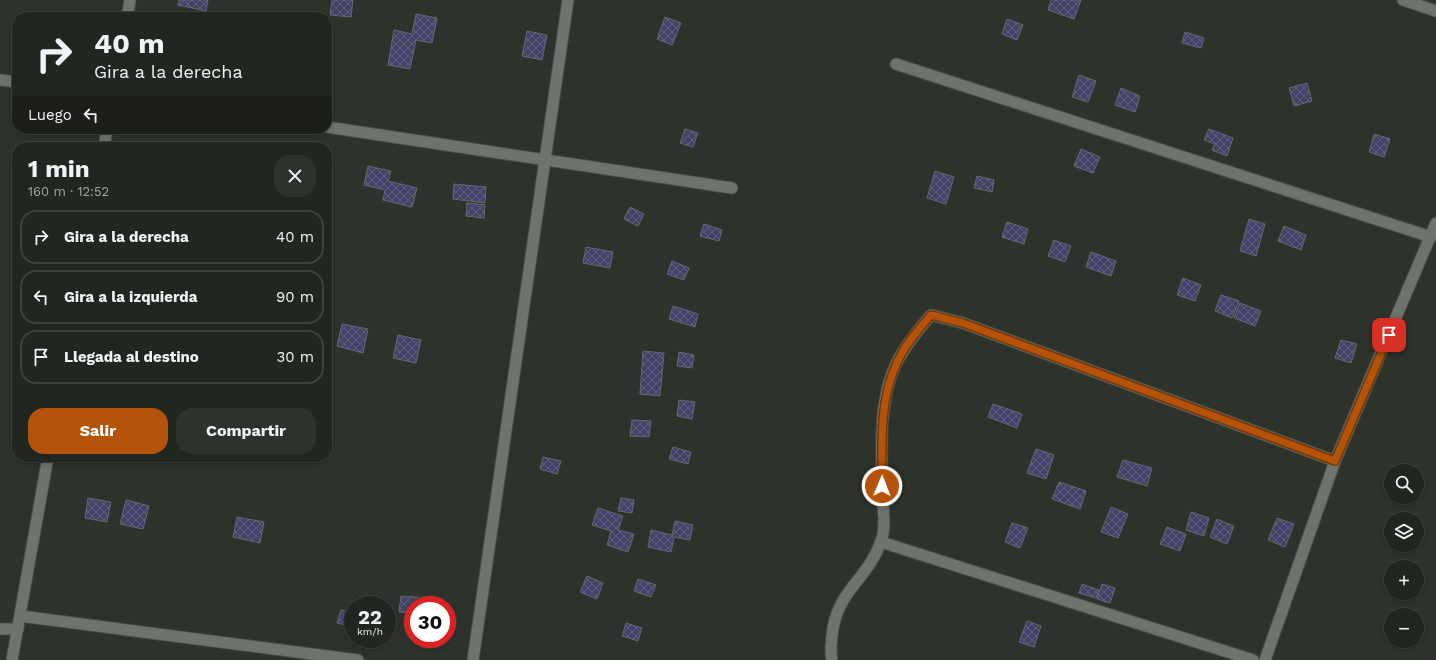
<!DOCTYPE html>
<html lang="es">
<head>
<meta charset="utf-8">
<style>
  body { margin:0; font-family:"Work Sans",sans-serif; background:#2e322d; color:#f1f3f6; height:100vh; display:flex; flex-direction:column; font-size:15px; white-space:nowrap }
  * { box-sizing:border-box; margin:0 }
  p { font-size:13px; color:#a2a5a5 }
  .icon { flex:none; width:22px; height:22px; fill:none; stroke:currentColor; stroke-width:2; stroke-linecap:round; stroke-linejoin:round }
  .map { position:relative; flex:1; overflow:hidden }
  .side { position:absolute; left:12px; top:142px; width:320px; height:320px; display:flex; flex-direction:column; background:#222620; border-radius:16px; box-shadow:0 2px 6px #0003,0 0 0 1px #3f433e }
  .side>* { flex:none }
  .top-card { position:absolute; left:12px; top:12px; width:320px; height:122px; border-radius:16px; box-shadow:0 2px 6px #0003,0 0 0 1px #3f433e; background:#222620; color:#f1f3f6; overflow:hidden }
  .controls { position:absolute; left:1384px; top:464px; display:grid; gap:8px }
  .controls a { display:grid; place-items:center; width:40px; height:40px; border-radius:50%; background:#222620; box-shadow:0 2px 6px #0003,0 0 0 1px #3f433e; font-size:20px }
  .speed { position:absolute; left:344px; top:596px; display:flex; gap:8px; font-size:20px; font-weight:700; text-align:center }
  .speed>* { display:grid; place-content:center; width:52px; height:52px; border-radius:50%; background:#222620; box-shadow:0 2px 6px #0003,0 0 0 1px #3f433e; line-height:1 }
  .speed small { font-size:10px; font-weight:400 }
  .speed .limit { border:6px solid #d22; background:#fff; color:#111 }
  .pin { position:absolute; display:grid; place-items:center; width:34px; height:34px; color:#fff; margin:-17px; border-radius:8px; box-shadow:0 2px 6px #0006 }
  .me { position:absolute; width:44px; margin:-22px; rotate:1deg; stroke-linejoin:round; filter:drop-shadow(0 0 3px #0008) }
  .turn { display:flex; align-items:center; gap:14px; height:84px; padding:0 16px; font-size:18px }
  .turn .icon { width:52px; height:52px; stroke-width:2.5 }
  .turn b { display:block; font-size:28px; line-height:34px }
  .then { display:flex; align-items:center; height:38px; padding:0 16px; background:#0003; gap:8px; font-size:15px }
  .round { display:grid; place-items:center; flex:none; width:42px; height:42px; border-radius:16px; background:#2e322d }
  .summary { display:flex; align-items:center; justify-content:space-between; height:68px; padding:0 16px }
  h1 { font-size:24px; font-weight:700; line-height:30px }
  .action { display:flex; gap:8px; margin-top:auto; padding:8px 16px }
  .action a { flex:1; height:46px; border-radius:16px; background:#b45309; color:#fff; font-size:16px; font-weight:700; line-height:46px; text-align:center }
  .action a+a { background:#2e322d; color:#f1f3f6 }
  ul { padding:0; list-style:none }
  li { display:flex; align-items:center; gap:12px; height:54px; margin:0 8px 6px; padding:0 8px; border:2px solid #3f433e; border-radius:16px }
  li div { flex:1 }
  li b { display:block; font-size:15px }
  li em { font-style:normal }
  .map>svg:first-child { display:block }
  .building { fill:url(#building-cross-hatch); stroke:#696972 }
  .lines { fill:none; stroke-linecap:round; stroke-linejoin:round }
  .minor-casing { stroke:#4a4e49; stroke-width:13 }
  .minor { stroke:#6e746c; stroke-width:11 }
  .route-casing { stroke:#753606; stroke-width:10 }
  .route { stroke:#b45309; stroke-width:7 }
</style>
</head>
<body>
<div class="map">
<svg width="1436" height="660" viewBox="0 0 1436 660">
  <defs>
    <pattern id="building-cross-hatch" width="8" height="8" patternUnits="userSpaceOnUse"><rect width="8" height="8" fill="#434268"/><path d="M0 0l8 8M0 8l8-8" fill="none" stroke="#5e5d7d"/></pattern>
  </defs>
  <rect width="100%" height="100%" fill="#2d322b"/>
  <g class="building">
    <path d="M 179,0 L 208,0 L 206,11 L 178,5 Z"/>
    <path d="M 332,0 L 353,0 L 351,17 L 330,15 Z"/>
    <path d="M 1051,0 L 1081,0 L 1074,19 L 1048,10 Z"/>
    <path d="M 416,14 L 437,18 L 432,43 L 416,40 L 410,69 L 388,65 L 394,30 L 412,34 Z"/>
    <path d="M 665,17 L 681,23 L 672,45 L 657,39 Z"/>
    <path d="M 1007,19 L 1023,25 L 1017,40 L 1002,34 Z"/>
    <path d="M 527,31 L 547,35 L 542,60 L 522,56 Z"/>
    <path d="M 1185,32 L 1204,38 L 1201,48 L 1182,43 Z"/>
    <path d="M 1079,75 L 1096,81 L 1088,102 L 1072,97 Z"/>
    <path d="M 1307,83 L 1312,101 L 1294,106 L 1289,88 Z"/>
    <path d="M 1121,88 L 1140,96 L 1135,112 L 1115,105 Z"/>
    <path d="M 685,129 L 698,133 L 693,147 L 680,143 Z"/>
    <path d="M 1209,129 L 1233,138 L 1227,156 L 1212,150 L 1215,144 L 1204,140 Z"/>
    <path d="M 1374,134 L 1390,139 L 1384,157 L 1369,152 Z"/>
    <path d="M 1081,149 L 1100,157 L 1093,173 L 1074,166 Z"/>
    <path d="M 368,166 L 391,171 L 388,181 L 417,188 L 412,207 L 383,200 L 385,190 L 364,185 Z"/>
    <path d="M 935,171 L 954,177 L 946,204 L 927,198 Z"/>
    <path d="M 977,176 L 994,180 L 992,192 L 974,188 Z"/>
    <path d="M 454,184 L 486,187 L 485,203 L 453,199 Z"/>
    <path d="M 467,203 L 485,205 L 484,218 L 466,216 Z"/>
    <path d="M 630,207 L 644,214 L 638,226 L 624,219 Z"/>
    <path d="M 1249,219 L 1265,224 L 1256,256 L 1240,251 Z"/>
    <path d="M 1007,222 L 1028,229 L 1024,244 L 1002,237 Z"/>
    <path d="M 704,224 L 722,230 L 719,241 L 700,236 Z"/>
    <path d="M 1284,226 L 1306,235 L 1301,250 L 1278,241 Z"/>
    <path d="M 1054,240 L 1071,246 L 1065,262 L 1048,256 Z"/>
    <path d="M 586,247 L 613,252 L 610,268 L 583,263 Z"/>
    <path d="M 1091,252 L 1116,261 L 1111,276 L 1086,267 Z"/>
    <path d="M 672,261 L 689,268 L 684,280 L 667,274 Z"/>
    <path d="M 1183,278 L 1201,285 L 1195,301 L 1177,295 Z"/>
    <path d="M 1221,295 L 1239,301 L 1232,318 L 1215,311 Z"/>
    <path d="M 1240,303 L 1261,311 L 1255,326 L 1234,318 Z"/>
    <path d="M 673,306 L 698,314 L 695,327 L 669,319 Z"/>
    <path d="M 342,324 L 368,329 L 363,353 L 337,346 Z"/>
    <path d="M 398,335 L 421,340 L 416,363 L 393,358 Z"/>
    <path d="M 1341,340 L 1357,344 L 1351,363 L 1335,358 Z"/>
    <path d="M 643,351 L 664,353 L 660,396 L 640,394 Z"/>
    <path d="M 679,352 L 694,355 L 692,368 L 677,366 Z"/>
    <path d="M 679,400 L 695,402 L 692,419 L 677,416 Z"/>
    <path d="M 993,404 L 1022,414 L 1017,428 L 988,417 Z"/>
    <path d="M 632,420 L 651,421 L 649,437 L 630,436 Z"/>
    <path d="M 673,447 L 691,452 L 688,464 L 669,459 Z"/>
    <path d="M 1036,449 L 1054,455 L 1046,479 L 1027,473 Z"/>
    <path d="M 543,457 L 561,461 L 557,474 L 540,469 Z"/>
    <path d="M 1123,460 L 1152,468 L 1147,486 L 1117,477 Z"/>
    <path d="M 1059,482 L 1086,491 L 1080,509 L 1052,499 Z"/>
    <path d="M 88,498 L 111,502 L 107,522 L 85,518 Z"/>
    <path d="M 621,498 L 634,500 L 632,513 L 618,511 Z"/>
    <path d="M 126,500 L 149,506 L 143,529 L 120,524 Z"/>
    <path d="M 1111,507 L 1128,514 L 1118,538 L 1101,532 Z"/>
    <path d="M 598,508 L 623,516 L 618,530 L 634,534 L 628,552 L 607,545 L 611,531 L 592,525 Z"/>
    <path d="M 1191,512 L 1209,518 L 1204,536 L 1186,530 Z"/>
    <path d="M 237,517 L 264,522 L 260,543 L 233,537 Z"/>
    <path d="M 1277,518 L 1294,524 L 1285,547 L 1268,540 Z"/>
    <path d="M 1217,519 L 1234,526 L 1227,544 L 1210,537 Z"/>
    <path d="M 675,521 L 693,525 L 690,540 L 674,537 L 671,552 L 648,547 L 651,530 L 672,535 Z"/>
    <path d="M 1012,523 L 1028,528 L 1020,548 L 1005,542 Z"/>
    <path d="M 1167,527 L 1186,534 L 1180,551 L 1160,544 Z"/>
    <path d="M 587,576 L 603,583 L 597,599 L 580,592 Z"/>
    <path d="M 638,579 L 656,585 L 651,597 L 634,591 Z"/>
    <path d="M 1082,584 L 1099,590 L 1096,598 L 1079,593 Z"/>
    <path d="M 1102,584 L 1115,588 L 1110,603 L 1097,599 Z"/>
    <path d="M 401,596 L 429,598 L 429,605 L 413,605 L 413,613 L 399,612 Z"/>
    <path d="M 341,610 L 353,613 L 353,627 L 337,623 Z"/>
    <path d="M 1027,621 L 1041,626 L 1034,647 L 1019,642 Z"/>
    <path d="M 626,623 L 642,628 L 638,641 L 622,636 Z"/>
  </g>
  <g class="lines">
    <defs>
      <g id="minor">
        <path d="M 1403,0 L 1436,11"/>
        <path d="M 127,17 L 130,0"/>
        <path d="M 896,64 L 1431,237"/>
        <path d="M 0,80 L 17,82"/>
        <path d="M 327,127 L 732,188"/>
        <path d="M 104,147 L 107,129"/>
        <path d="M 881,542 L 1253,660"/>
        <path d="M 20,616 L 358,660"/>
        <path d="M 0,629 L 18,629"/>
        <path d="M 12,660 L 48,457"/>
        <path d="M 473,660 L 568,0"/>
        <path d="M 832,660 C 830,652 831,644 832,636 C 836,590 869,579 881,541 C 887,525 882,506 882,490 C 882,449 878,402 896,364 C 905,346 918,330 931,315 L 963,323 L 1335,461"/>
        <path d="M 1265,660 L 1335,461 L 1436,223"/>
      </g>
    </defs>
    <use href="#minor" class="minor-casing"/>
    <use href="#minor" class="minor"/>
  </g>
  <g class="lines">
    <defs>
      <path id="route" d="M 882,486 C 882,446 879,402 896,365 C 904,346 918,330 931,315 L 963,323 L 1335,461 L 1389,335"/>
    </defs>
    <use href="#route" class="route-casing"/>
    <use href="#route" class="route"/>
  </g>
</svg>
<div class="controls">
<a><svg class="icon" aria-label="search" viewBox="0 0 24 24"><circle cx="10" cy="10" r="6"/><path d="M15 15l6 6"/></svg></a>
<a><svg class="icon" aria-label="layers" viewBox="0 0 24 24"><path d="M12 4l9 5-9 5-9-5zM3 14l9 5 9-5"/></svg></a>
<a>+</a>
<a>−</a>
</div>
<div class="speed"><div>22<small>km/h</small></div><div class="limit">30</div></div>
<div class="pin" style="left:1389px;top:335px;background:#d93025"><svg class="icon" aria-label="arrive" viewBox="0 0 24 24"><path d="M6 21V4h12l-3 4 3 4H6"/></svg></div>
<svg class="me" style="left:882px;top:486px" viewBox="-20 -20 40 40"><circle r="17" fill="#b45309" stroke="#fff" stroke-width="3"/><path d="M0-11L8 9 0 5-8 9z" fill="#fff"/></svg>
<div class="top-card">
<div class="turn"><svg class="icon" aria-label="right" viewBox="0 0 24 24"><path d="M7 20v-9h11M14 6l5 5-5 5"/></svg><div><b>40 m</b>Gira a la derecha</div></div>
<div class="then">Luego<svg class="icon" aria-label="left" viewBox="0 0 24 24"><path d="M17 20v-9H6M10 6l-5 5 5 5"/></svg></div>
</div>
<section class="side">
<div class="summary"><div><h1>1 min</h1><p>160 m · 12:52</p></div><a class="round"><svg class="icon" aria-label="close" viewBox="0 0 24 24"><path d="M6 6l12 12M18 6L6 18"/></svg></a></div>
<ul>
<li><svg class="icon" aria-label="right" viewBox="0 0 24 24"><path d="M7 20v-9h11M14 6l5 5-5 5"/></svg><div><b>Gira a la derecha</b></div><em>40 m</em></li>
<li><svg class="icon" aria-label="left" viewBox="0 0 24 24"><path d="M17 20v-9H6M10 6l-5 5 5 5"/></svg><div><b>Gira a la izquierda</b></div><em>90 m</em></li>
<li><svg class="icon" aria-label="arrive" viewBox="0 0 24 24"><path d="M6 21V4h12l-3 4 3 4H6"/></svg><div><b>Llegada al destino</b></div><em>30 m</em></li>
</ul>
<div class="action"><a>Salir</a><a>Compartir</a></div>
</section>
</div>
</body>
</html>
